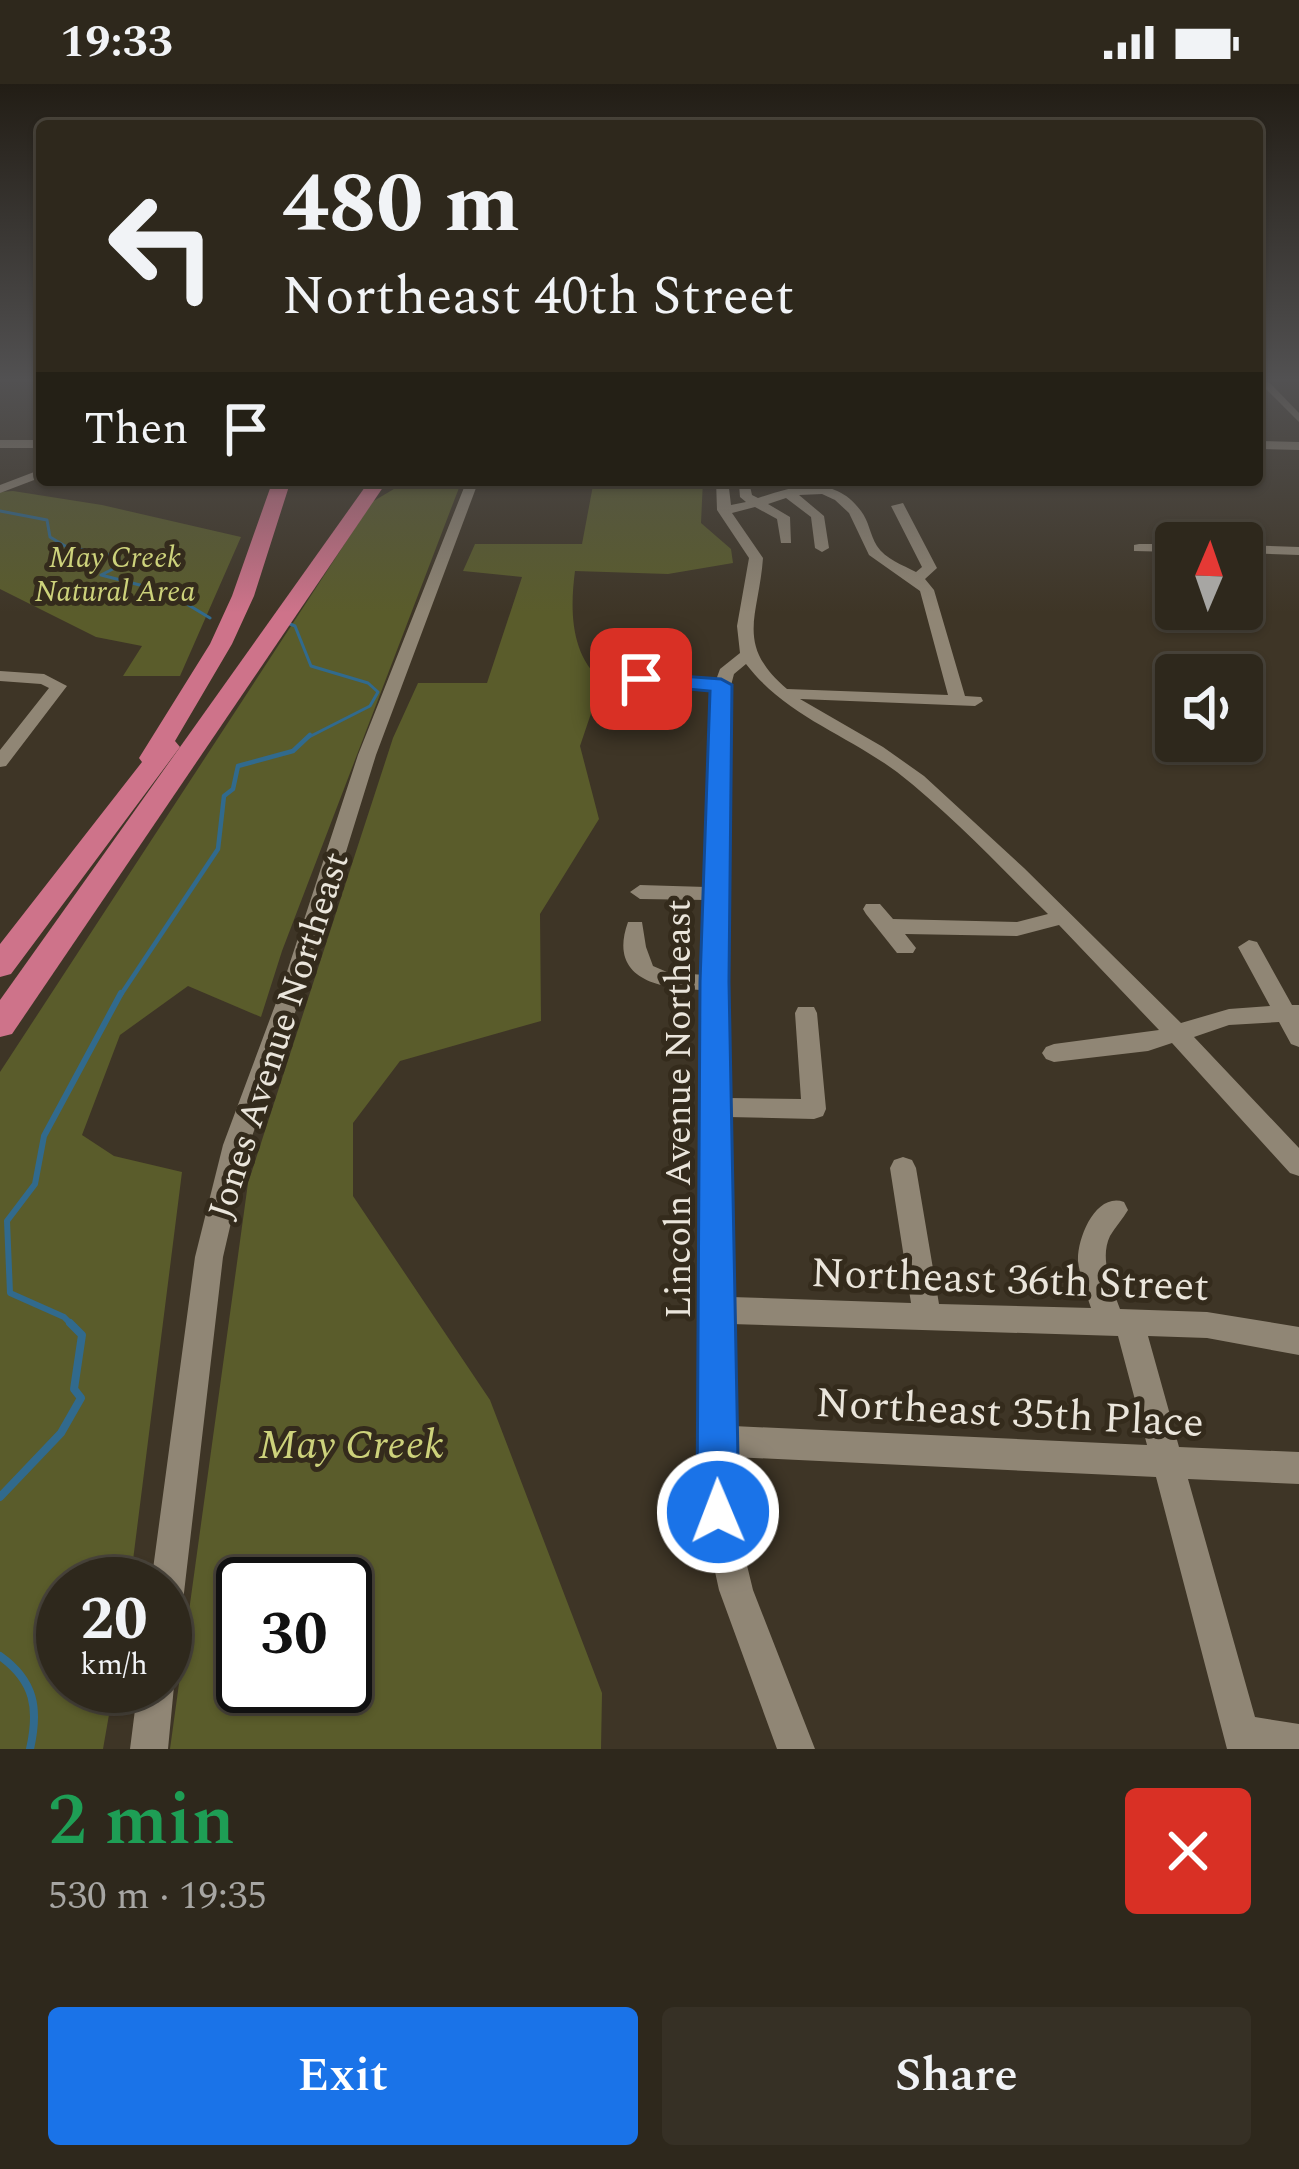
<!DOCTYPE html>
<html lang="en">
<head>
<meta charset="utf-8">
<style>
  body { margin:0; font-family:Spectral,serif; background:#363025; color:#f1f3f6; height:100vh; display:flex; flex-direction:column; font-size:45px; white-space:nowrap }
  * { box-sizing:border-box; margin:0 }
  p { font-size:39px; color:#a7a6a3 }
  .icon { flex:none; width:66px; height:66px; fill:none; stroke:currentColor; stroke-width:2; stroke-linecap:round; stroke-linejoin:round }
  .map { position:relative; height:1665px; overflow:hidden }
  .sheet { display:flex; flex-direction:column; background:#2e281c; flex:1 }
  .sheet>* { flex:none }
  .hud { position:absolute; left:36px; top:36px; width:1227px; height:366px; border-radius:12px; box-shadow:0 3px 9px #0004,0 0 0 3px #49443b; background:#2e281c; color:#f1f3f6; overflow:hidden }
  .needle { width:78px; rotate:2deg }
  .fabs { position:absolute; left:1155px; top:438px; display:grid; gap:24px }
  .fabs a { display:grid; place-items:center; width:108px; height:108px; border-radius:12px; background:#2e281c; box-shadow:0 3px 9px #0004,0 0 0 3px #49443b; font-size:60px }
  .speed { position:absolute; left:36px; top:1473px; display:flex; gap:24px; font-size:60px; font-weight:700; text-align:center }
  .speed>* { display:grid; place-content:center; width:156px; height:156px; border-radius:50%; background:#2e281c; box-shadow:0 3px 9px #0004,0 0 0 3px #49443b; line-height:1 }
  .speed small { font-size:30px; font-weight:400 }
  .speed .limit { border:6px solid #111; border-radius:18px; background:#fff; color:#111 }
  .pin { position:absolute; display:grid; place-items:center; width:102px; height:102px; color:#fff; margin:-51px; border-radius:24px; box-shadow:0 6px 18px #0006 }
  .me { position:absolute; width:132px; margin:-66px; rotate:359deg; stroke-linejoin:round; filter:drop-shadow(0 0 9px #0008) }
  .turn { display:flex; align-items:center; gap:42px; height:252px; padding:0 48px; font-size:54px }
  .turn .icon { width:156px; height:156px; stroke-width:2.5 }
  .turn b { display:block; font-size:84px; line-height:102px }
  .then { display:flex; align-items:center; height:114px; padding:0 48px; background:#0003; gap:24px; font-size:45px }
  .round { display:grid; place-items:center; flex:none; width:126px; height:126px; border-radius:12px; background:#363025 }
  .summary { display:flex; align-items:center; justify-content:space-between; height:204px; padding:0 48px }
  h1 { font-size:72px; font-weight:600; line-height:90px; color:#1e9e55 }
  .button { display:flex; gap:24px; margin-top:auto; padding:24px 48px }
  .button a { flex:1; height:138px; border-radius:12px; background:#1a73e8; color:#fff; font-size:48px; font-weight:600; line-height:138px; text-align:center }
  .button a+a { background:#363025; color:#f1f3f6 }
  .status { display:flex; justify-content:space-between; align-items:center; height:84px; padding:0 60px; background:#2e281c; direction:ltr }
  .status svg { height:33px; fill:currentColor }
  .map>svg:first-child { display:block }
  .green { fill:#5a5c2b; fill-rule:evenodd }
  .lines { fill:none; stroke-linecap:round; stroke-linejoin:round }
  .stream-far3 { stroke:#316a8d; stroke-width:3 }
  .stream-far2 { stroke:#316a8d; stroke-width:4.5 }
  .stream-far1 { stroke:#316a8d; stroke-width:6 }
  .stream { stroke:#316a8d; stroke-width:8 }
  .minor { fill:#908675; fill-rule:evenodd }
  .highway { fill:#ce738a; fill-rule:evenodd }
  .route { fill:#1a73e8; stroke:#114b97; stroke-width:3 }
  .labels { text-anchor:middle; stroke-width:10; stroke-linejoin:round; paint-order:stroke }
  .far-park-label { font-size:30px; font-style:italic; fill:#cdd27b; stroke:#342b1c }
  .street-label { font-size:36px; fill:#eae5db; stroke:#342b1c }
  .near-street-label { font-size:42px; fill:#eae5db; stroke:#342b1c }
  .near-park-label { font-size:42px; font-style:italic; fill:#cdd27b; stroke:#342b1c }
</style>
</head>
<body>
<div class="status"><b>19:33</b><svg viewBox="0 0 49 12"><path d="M0 12V9h3v3zM5 12V6h3v6zM10 12V3h3v9zM15 12V0h3v12zM26 1h20v11H26zM47 4h2v5h-2z"/></svg></div>
<div class="map">
<svg width="1299" height="1665" viewBox="0 0 1299 1665">
  <rect width="100%" height="100%" fill="#3e3526"/>
  <g class="green">
    <path d="M 409,396 L 462,396 L 282,867 L 261,933 L 188,902 L 120,951 L 82,1051 L 114,1072 L 182,1088 L 130,1500 L 63,1500 L 63,1602 L 114,1602 L 103,1665 L 0,1665 L 0,988 L 372,418 Z"/>
    <path d="M 594,396 L 703,396 L 701,439 L 731,465 L 733,479 L 668,490 L 575,487 C 570,525 570,570 602,597 L 580,662 L 599,735 L 540,830 L 541,937 L 400,977 L 353,1039 L 353,1112 L 490,1316 L 602,1609 L 601,1665 L 170,1665 L 248,1099 L 393,654 L 418,599 L 487,599 L 522,493 L 463,487 L 475,460 L 582,460 ZM 243,1500 L 345,1500 L 345,1602 L 243,1602 Z"/>
    <path d="M 13,407 L 102,421 L 241,453 L 180,592 L 123,592 L 142,562 L 96,553 L 0,505 L 0,408 Z"/>
  </g>
  <g class="lines">
    <g class="stream-far3">
      <path d="M 0,427 L 47,436 L 50,453 L 65,462 L 119,473 L 119,482 L 101,491 L 167,508 L 210,534"/>
      <path d="M 285,538 L 295,542 L 311,582 L 368,599 L 378,608 L 370,622 L 307,654"/>
    </g>
    <path class="stream-far2" d="M 120,912 L 218,765 L 224,712 L 233,705 L 238,682 L 293,667 L 310,651"/>
    <path class="stream-far1" d="M 73,1242 L 64,1233 L 10,1209 L 7,1137 L 35,1100 L 44,1052 L 121,909"/>
    <g class="stream">
      <path d="M 0,1413 L 61,1349 L 81,1314 L 74,1305 L 82,1251 L 70,1239"/>
      <path d="M 0,1572 C 35,1597 39,1625 30,1665"/>
    </g>
    <g class="minor">
      <path d="M 1257,296 L 1267,296 L 1299,329 L 1299,338 Z"/>
      <rect x="0" y="356" width="42" height="8"/>
      <path d="M 1257,357 L 1299,358 L 1299,366 L 1257,365 Z"/>
      <path d="M 42,385 L 42,393 L 0,409 L 0,401 Z"/>
      <path d="M 467,396 L 479,396 L 376,671 L 305,900 L 249,1061 L 223,1173 L 182,1526 L 177,1538 L 165,1543 L 165,1500 L 151,1500 L 195,1173 L 223,1061 L 283,900 L 358,671 Z"/>
      <path d="M 716,396 L 728,396 L 731,421 L 746,418 L 740,413 L 739,401 L 745,397 L 749,398 L 752,411 L 758,414 C 793,403 833,389 861,427 C 869,437 870,451 877,462 C 885,475 903,481 916,488 L 922,483 L 891,422 L 903,419 L 937,484 L 925,495 L 934,506 L 965,612 L 981,613 L 983,617 L 975,622 L 800,615 L 883,663 L 924,692 L 1024,784 L 1181,939 L 1229,925 L 1270,922 L 1238,863 L 1249,856 L 1257,858 L 1292,921 L 1299,921 L 1299,963 L 1291,960 L 1279,938 L 1229,941 L 1194,953 L 1299,1064 L 1299,1092 L 1290,1089 L 1172,959 L 1148,967 L 1054,978 L 1046,975 L 1042,969 L 1046,963 L 1054,960 L 1159,946 L 1059,841 L 1017,852 L 905,850 L 916,864 L 913,869 L 897,869 L 866,830 L 863,825 L 866,820 L 880,820 L 893,835 L 1017,838 L 1048,830 C 999,782 951,730 897,688 C 846,650 786,632 746,580 L 734,590 L 728,613 L 728,1014 L 801,1015 L 795,929 L 798,923 L 814,923 L 817,929 L 826,1025 L 823,1032 L 814,1035 L 728,1033 L 731,1213 L 911,1219 L 890,1084 L 894,1076 L 903,1073 L 912,1076 L 916,1084 L 939,1220 L 1091,1224 C 1086,1209 1080,1193 1078,1177 C 1077,1154 1096,1108 1124,1118 L 1128,1126 C 1123,1135 1115,1143 1110,1152 C 1099,1175 1112,1203 1120,1225 L 1207,1228 L 1299,1243 L 1299,1271 L 1207,1254 L 1148,1252 L 1179,1363 L 1299,1368 L 1299,1400 L 1188,1395 L 1255,1633 L 1299,1640 L 1299,1665 L 1227,1665 L 1156,1393 L 733,1373 L 734,1428 L 753,1506 L 815,1665 L 777,1665 L 719,1506 L 702,1428 L 704,906 C 661,905 607,896 628,838 L 642,838 L 646,863 L 653,882 L 667,888 L 704,891 L 706,816 L 640,815 L 630,808 L 640,801 L 706,803 L 714,605 L 641,600 L 633,595 L 641,590 L 716,596 L 720,585 L 740,569 L 737,542 L 749,474 L 717,426 ZM 822,410 L 835,416 L 849,429 L 869,471 L 920,507 L 948,611 L 787,605 C 734,560 759,532 763,474 L 732,429 L 755,423 L 777,435 L 781,459 L 791,459 L 790,433 L 768,420 L 786,414 L 811,433 L 815,464 L 822,468 L 829,464 L 824,432 L 799,411 ZM 731,1240 L 1118,1252 L 1147,1361 L 733,1342 Z"/>
      <path d="M 1139,460 L 1176,460 L 1176,468 L 1134,467 L 1134,461 Z"/>
      <path d="M 1242,461 L 1299,463 L 1299,471 L 1242,469 Z"/>
      <path d="M 0,587 L 44,590 L 67,602 L 6,682 L 0,683 L 0,666 L 49,604 L 41,600 L 0,597 Z"/>
      <path d="M 165,1588 L 174,1602 L 168,1665 L 130,1665 L 138,1602 L 165,1602 Z"/>
    </g>
    <g class="highway">
      <path d="M 273,396 L 291,396 L 254,512 L 232,560 L 175,657 L 180,663 L 11,890 L 0,893 L 0,860 L 142,678 L 139,674 L 210,560 L 232,512 Z"/>
      <path d="M 370,396 L 388,396 L 12,950 L 0,953 L 0,916 Z"/>
    </g>
  </g>
  <linearGradient id="sky" x2="0" y2="1"><stop stop-color="#221d15"/><stop offset="0.56" stop-color="#525152"/><stop offset="1" stop-color="#525152" stop-opacity="0"/></linearGradient>
  <rect width="1299" height="529" fill="url(#sky)"/>
  <path class="route" d="M 641,589 L 721,595 L 732,601 L 729,898 L 739,1428 L 733,1443 L 718,1449 L 703,1443 L 697,1428 L 700,898 L 710,607 L 634,600 L 634,591 Z"/>
  <g class="labels">
    <g class="far-park-label">
      <text x="115" y="483">May Creek<tspan x="115" dy="34">Natural Area</tspan></text>
    </g>
    <g class="street-label">
      <text transform="translate(277 951) rotate(-72)" y="13">Jones Avenue Northeast</text>
      <text transform="translate(677 1025) rotate(-90)" y="13">Lincoln Avenue Northeast</text>
    </g>
    <g class="near-street-label">
      <text transform="translate(1010 1194) rotate(2)" y="15">Northeast 36th Street</text>
      <text transform="translate(1010 1327) rotate(3)" y="15">Northeast 35th Place</text>
    </g>
    <g class="near-park-label">
      <text x="351" y="1374">May Creek</text>
    </g>
  </g>
</svg>
<div class="fabs">
<a><svg class="needle" viewBox="-14 -14 28 28"><path d="M0-13l5 13h-10z" fill="#e53935"/><path d="M0 13l5-13h-10z" fill="#a7a6a3"/></svg></a>
<a><svg class="icon" aria-label="sound" viewBox="0 0 24 24"><path d="M4 9h4l5-4v14l-5-4H4zM17 9q2 3 0 6"/></svg></a>
</div>
<div class="speed"><div>20<small>km/h</small></div><div class="limit">30</div></div>
<div class="pin" style="left:641px;top:595px;background:#d93025"><svg class="icon" aria-label="arrive" viewBox="0 0 24 24"><path d="M6 21V4h12l-3 4 3 4H6"/></svg></div>
<svg class="me" style="left:718px;top:1428px" viewBox="-20 -20 40 40"><circle r="17" fill="#1a73e8" stroke="#fff" stroke-width="3"/><path d="M0-11L8 9 0 5-8 9z" fill="#fff"/></svg>
<div class="hud">
<div class="turn"><svg class="icon" aria-label="left" viewBox="0 0 24 24"><path d="M17 20v-9H6M10 6l-5 5 5 5"/></svg><div><b>480 m</b>Northeast 40th Street</div></div>
<div class="then">Then<svg class="icon" aria-label="arrive" viewBox="0 0 24 24"><path d="M6 21V4h12l-3 4 3 4H6"/></svg></div>
</div>
</div>
<section class="sheet">
<div class="summary"><div><h1>2 min</h1><p>530 m · 19:35</p></div><a class="round" style="background:#d93025;color:#fff"><svg class="icon" aria-label="close" viewBox="0 0 24 24"><path d="M6 6l12 12M18 6L6 18"/></svg></a></div>
<div class="button"><a>Exit</a><a>Share</a></div>
</section>
</body>
</html>
